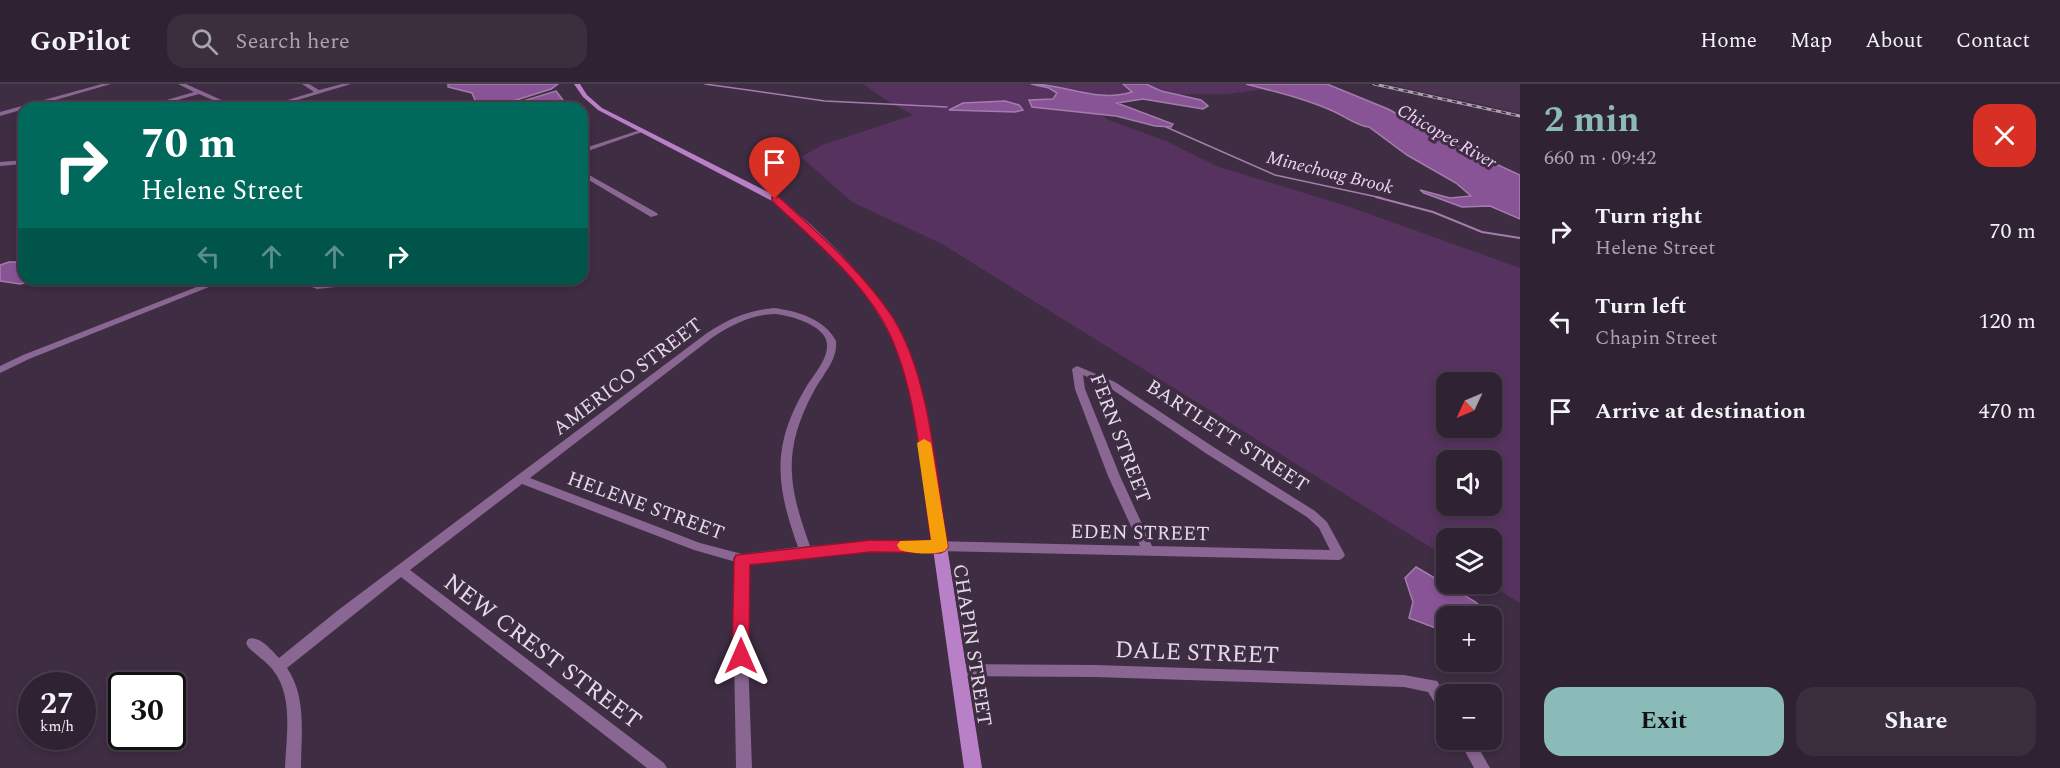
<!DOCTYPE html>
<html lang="en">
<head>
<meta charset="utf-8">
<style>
  body { margin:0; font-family:Spectral,serif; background:#3b2f3e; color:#f1f3f6; height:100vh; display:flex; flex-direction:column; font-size:22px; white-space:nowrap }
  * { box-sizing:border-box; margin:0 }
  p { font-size:20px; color:#a7a4ac }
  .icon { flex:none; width:33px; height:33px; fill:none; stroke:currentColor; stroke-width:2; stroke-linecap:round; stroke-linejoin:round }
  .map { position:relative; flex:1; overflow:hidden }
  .side { display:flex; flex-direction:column; background:#2f2232; width:540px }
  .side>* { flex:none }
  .banner { position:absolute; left:18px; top:18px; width:570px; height:183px; border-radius:18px; box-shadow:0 3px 9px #0003,0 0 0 2px #4a3f4d; background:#00695c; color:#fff; overflow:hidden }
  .needle { width:39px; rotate:226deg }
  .fabs { position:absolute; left:1436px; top:288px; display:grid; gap:12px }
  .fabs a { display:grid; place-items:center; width:66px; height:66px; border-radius:12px; background:#2f2232; box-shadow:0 3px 9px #0003,0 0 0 2px #4a3f4d; font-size:30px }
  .speed { position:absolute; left:18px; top:588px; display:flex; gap:12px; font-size:30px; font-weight:700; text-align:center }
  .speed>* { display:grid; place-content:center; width:78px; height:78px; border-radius:50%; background:#2f2232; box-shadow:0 3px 9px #0003,0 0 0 2px #4a3f4d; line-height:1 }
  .speed small { font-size:15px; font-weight:400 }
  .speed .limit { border:3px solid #111; border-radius:9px; background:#fff; color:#111 }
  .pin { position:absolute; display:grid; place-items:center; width:51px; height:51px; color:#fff; margin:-62px -26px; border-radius:50% 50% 50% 0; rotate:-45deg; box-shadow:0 0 6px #0007 }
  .pin .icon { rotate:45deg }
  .me { position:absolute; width:66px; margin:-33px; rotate:0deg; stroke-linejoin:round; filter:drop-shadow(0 0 4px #0008) }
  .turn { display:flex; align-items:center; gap:21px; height:126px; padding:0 24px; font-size:27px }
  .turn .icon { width:78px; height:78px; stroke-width:2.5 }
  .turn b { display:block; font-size:42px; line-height:51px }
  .lanes { display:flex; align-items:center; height:57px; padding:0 24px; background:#0003; justify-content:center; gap:30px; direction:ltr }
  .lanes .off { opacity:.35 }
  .round { display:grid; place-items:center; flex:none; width:63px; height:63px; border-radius:18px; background:#3b2f3e }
  .head { display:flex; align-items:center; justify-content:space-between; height:102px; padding:0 24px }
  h1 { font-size:36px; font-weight:700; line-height:45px; color:#8bbbb9 }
  .cta { display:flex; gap:12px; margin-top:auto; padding:12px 24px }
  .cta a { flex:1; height:69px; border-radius:18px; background:#8bbbb9; color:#111; font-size:24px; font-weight:700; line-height:69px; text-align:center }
  .cta a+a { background:#3b2f3e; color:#f1f3f6 }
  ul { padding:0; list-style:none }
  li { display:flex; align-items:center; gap:18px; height:90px; padding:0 24px }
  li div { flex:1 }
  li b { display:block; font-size:22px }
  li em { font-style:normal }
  header { display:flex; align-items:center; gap:36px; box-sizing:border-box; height:84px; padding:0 30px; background:#2f2232; border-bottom:2px solid #4a3f4d }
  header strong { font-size:28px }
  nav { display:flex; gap:33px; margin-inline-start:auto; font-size:21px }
  .search { width:420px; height:54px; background:#3b2f3e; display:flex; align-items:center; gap:15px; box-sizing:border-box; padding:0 21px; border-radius:18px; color:#a7a4ac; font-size:22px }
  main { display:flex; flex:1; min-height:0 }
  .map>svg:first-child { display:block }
  .built { fill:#4a344f }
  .green { fill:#56325e; fill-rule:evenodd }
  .water { fill:#895495; stroke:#a47cae; stroke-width:1.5 }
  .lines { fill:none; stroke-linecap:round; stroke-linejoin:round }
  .stream-far1 { stroke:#a47cae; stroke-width:1.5 }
  .stream { stroke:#a47cae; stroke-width:2 }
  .minor { fill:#8a6692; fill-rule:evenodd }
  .secondary { fill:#b97fc7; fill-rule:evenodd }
  .rail-casing { stroke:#ad9fb0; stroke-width:3 }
  .rail { stroke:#3f2d43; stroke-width:1.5; stroke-dasharray:5; stroke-linecap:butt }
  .route { fill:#e11d48; stroke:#92132f; stroke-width:1.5 }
  .slow { fill:#f59e0b }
  .labels { text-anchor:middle; stroke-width:6; stroke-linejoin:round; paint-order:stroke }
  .far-water-label { font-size:18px; font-style:italic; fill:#f2d4f8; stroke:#3f2d43 }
  .street-label { font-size:20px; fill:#e4d9e7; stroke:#3f2d43 }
  .near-street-label { font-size:24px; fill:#e4d9e7; stroke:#3f2d43 }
</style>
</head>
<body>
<header>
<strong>GoPilot</strong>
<div class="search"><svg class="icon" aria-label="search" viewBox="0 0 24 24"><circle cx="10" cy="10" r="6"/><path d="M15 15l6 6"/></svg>Search here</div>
<nav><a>Home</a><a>Map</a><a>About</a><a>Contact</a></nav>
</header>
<main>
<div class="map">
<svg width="1520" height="684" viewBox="0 0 1520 684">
  <rect width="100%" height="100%" fill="#3f2d43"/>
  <path class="built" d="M 1387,0 L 1520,0 L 1520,29 Z"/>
  <path class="green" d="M 863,0 L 1253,0 L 1270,4 L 1229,10 L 1134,11 L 1086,22 L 1109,36 L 1166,57 L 1219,83 L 1350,123 L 1520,184 L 1520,519 L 1489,500 L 1491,500 L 1491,454 L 1446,454 L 1446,473 L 942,160 L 852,118 L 801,73 L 822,61 L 913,31 L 889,18 ZM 1446,298 L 1491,298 L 1491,344 L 1446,344 ZM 1446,376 L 1491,376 L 1491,422 L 1446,422 Z"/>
  <g class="water">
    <path d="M 448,0 L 558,0 L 551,5 L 491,24 L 478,23 L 472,9 L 448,3 Z"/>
    <path d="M 1031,0 C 1065,0 1097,19 1132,8 L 1123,0 L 1146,0 L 1161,7 L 1201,16 L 1208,22 L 1203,25 L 1143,15 L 1117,19 L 1173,40 L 1171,43 L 1155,42 L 1116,32 L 1032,23 L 1029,16 L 1053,15 L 1057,9 L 1049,4 Z"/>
    <path d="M 1246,0 L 1327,0 L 1388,25 L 1461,64 L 1520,91 L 1520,135 L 1490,122 L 1462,123 L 1424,109 L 1420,106 L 1450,114 L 1471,112 L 1456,99 L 1407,71 L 1369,43 C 1357,42 1346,33 1335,28 C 1307,15 1276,8 1246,0 Z"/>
    <path d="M 556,7 L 569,24 L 500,24 Z"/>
    <path d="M 1005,17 L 1019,21 L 1023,26 L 1015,28 L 949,26 L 963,19 Z"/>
    <path d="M 9,178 L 24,178 L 24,195 L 41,195 L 20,200 L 0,197 L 0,181 Z"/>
    <path d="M 1416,483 L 1474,517 L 1491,530 L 1491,532 L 1446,532 L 1446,545 L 1441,546 L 1409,534 L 1413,518 L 1405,494 Z"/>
  </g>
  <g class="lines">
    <g class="stream-far1">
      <path d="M 705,0 L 825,17 L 947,23"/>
      <path d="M 1166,43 L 1275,91 L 1382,114"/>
    </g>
    <path class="stream" d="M 1376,113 L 1433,128 L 1482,148 L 1520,154"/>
    <g class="minor">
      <path d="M 102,0 L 111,0 L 0,32 L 0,28 Z"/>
      <path d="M 178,0 L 186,0 L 239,24 L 231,24 L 199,10 L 149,24 L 139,24 L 194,8 Z"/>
      <path d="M 302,0 L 309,0 L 319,6 L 342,0 L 351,0 L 271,24 L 261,24 L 314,8 Z"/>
      <path d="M 640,46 L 645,47 L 582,69 L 582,65 Z"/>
      <path d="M 24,76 L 24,80 L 0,82 L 0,78 Z"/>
      <path d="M 582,87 L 657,129 L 658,131 L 651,133 L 582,92 Z"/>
      <path d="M 217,195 L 229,195 L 29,275 L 0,289 L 0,282 L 23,271 Z"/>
      <path d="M 291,195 L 304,195 L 317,199 L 358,195 L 386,195 L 382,198 L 317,205 Z"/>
      <path d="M 774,224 C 797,227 825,235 836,257 C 838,276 823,290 814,307 C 782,366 788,401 810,462 L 890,456 L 1140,462 L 1108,392 L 1075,305 L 1072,285 L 1077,282 L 1115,298 L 1215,364 L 1315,427 L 1327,438 L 1345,471 L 1343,474 L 1339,476 L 890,466 L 802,472 L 748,479 L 748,572 L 752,684 L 736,684 L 734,572 L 736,478 L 694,466 L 522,400 L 410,486 L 664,679 L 667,684 L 647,684 L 401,493 L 287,584 C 307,613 301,650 301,684 L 285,684 C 286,653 294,613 273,586 C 266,577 256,571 248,563 L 246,559 L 248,555 C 260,551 271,566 279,574 L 337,527 L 707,249 C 728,235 749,226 774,224 ZM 774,230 C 789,231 826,241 827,260 C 828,276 813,291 805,305 C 771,363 776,402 798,463 L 742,470 L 700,459 L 530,394 L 713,253 C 733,240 751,231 774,230 ZM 1083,291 L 1107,302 L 1207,370 L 1307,433 L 1319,444 L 1330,466 L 1152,462 L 1120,392 L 1085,305 Z"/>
      <path d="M 960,580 L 1096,581 L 1404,591 L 1437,597 L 1446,611 L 1446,631 L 1441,629 L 1428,608 L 1404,603 L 1096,593 L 960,592 L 955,590 L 953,586 L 955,582 Z"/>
      <path d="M 1459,656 L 1474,656 L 1490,684 L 1474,684 Z"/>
    </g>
    <path class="secondary" d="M 574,0 L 580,0 L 587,11 L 602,24 L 778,113 C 835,159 889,213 914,283 C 919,296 921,310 925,323 L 982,684 L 964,684 L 913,323 C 910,310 908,295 903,282 C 879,214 827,162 772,117 L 598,26 L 583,13 Z"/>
    <defs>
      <path id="rail" d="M 1374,0 L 1520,32"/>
    </defs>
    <use href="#rail" class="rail-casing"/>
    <use href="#rail" class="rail"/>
  </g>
  <path class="route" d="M 772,113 L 779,113 C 819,150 861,186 892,232 C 931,293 936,392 948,463 L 945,467 L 940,469 L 871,468 L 750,481 L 749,572 L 747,577 L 741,580 L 734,577 L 732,572 L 734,475 L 736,471 L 871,456 L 931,457 C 921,388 917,294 881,234 C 853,188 810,153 772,117 Z"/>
  <path class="slow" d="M 924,355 L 931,359 L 948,463 L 945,467 C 933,471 912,470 900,466 L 897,461 L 900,457 L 931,456 L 917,359 Z"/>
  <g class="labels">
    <g class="far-water-label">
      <text transform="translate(1447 52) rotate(30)" y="6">Chicopee River</text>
      <text transform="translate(1330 88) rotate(14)" y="6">Minechoag Brook</text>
    </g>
    <g class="street-label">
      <text transform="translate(627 292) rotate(-37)" y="7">AMERICO STREET</text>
      <text transform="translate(1228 351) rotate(33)" y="7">BARTLETT STREET</text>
      <text transform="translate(1121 354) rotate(69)" y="7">FERN STREET</text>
      <text transform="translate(646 421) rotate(20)" y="7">HELENE STREET</text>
      <text transform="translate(1140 448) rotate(1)" y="7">EDEN STREET</text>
      <text transform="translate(973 561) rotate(81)" y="7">CHAPIN STREET</text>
    </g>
    <g class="near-street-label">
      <text transform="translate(543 567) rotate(37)" y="8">NEW CREST STREET</text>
      <text transform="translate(1197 568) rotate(2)" y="8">DALE STREET</text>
    </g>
  </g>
</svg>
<div class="fabs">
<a><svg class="needle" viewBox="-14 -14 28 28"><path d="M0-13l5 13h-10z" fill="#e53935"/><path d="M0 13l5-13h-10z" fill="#a7a4ac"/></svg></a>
<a><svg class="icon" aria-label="sound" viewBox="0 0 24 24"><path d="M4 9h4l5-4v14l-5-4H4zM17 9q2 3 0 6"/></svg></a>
<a><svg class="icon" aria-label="layers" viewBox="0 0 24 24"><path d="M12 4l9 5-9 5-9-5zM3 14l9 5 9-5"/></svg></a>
<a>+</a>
<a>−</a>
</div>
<div class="speed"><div>27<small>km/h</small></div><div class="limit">30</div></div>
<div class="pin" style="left:775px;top:115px;background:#d93025"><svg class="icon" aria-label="arrive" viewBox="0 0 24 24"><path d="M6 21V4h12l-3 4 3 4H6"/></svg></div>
<svg class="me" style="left:741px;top:572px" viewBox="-20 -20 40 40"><path d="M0-17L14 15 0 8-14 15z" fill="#e11d48" stroke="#fff" stroke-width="4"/></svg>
<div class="banner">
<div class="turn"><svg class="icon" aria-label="right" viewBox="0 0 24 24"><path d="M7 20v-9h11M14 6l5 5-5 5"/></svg><div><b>70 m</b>Helene Street</div></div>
<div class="lanes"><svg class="icon off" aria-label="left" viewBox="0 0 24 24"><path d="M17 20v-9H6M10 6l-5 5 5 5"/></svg><svg class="icon off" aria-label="ahead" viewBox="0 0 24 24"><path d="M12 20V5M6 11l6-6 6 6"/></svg><svg class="icon off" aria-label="ahead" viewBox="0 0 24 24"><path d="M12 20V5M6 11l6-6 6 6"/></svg><svg class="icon" aria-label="right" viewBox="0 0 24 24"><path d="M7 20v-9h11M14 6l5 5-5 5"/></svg></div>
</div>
</div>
<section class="side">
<div class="head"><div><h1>2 min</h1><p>660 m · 09:42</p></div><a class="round" style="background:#d93025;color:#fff"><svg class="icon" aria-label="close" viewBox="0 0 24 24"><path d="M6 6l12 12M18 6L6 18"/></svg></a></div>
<ul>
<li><svg class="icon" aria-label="right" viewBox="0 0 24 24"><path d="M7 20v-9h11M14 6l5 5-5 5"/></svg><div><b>Turn right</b><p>Helene Street</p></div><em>70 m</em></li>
<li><svg class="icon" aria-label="left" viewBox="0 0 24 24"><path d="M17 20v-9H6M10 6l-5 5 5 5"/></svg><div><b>Turn left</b><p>Chapin Street</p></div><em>120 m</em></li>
<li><svg class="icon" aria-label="arrive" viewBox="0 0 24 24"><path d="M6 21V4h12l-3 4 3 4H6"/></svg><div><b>Arrive at destination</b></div><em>470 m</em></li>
</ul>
<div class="cta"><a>Exit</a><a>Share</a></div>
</section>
</main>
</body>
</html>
